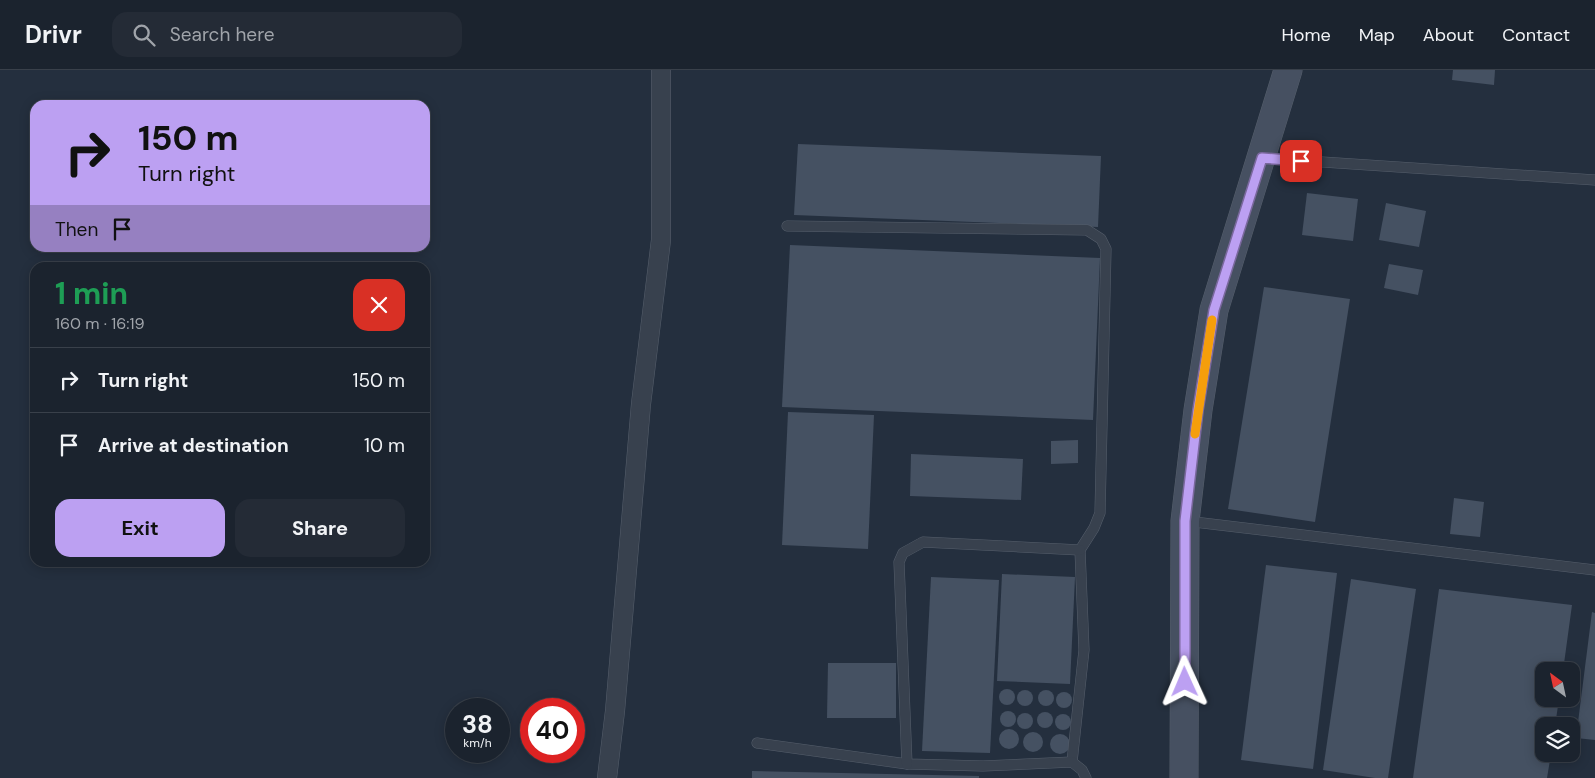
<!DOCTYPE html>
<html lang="en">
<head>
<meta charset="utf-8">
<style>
  body { margin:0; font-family:"DM Sans",sans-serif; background:#242b36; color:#f1f3f6; height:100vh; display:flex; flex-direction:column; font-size:19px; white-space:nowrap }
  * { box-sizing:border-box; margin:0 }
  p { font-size:16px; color:#a0a4aa }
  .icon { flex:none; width:28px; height:28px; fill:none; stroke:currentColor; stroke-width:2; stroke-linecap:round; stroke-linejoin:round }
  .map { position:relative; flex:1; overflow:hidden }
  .side { position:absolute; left:30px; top:192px; width:400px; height:305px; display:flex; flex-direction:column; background:#1b232e; border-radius:15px; box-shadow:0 2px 12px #0003,0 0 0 1px #39404a }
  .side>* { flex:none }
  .guide { position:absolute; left:30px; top:30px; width:400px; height:152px; border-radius:15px; box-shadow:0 2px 12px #0003,0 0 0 1px #39404a; background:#bca0f2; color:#111; overflow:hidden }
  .needle { width:32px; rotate:327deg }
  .tools { position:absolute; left:1535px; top:592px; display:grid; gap:10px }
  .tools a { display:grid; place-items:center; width:45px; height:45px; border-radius:10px; background:#1b232e; box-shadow:0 2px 12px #0003,0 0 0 1px #39404a; font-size:25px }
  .speed { position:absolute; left:445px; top:628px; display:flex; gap:10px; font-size:25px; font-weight:700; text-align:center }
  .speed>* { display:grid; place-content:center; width:65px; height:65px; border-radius:50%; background:#1b232e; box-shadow:0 2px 12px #0003,0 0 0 1px #39404a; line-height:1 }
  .speed small { font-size:12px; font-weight:400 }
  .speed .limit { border:8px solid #d22; background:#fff; color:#111 }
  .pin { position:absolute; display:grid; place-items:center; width:42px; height:42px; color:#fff; margin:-21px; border-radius:10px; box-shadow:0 2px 8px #0006 }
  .me { position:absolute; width:55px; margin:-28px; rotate:359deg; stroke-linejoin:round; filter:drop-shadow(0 0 4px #0008) }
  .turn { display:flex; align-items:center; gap:18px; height:105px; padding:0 25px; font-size:22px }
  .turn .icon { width:65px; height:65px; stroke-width:2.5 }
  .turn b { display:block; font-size:35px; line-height:42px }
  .then { display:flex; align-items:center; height:48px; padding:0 25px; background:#0003; gap:10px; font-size:19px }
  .round { display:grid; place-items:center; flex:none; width:52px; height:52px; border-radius:15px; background:#242b36 }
  .head { display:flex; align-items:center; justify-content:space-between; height:85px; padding:0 25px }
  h1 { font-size:30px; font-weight:700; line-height:38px; color:#1e9e55 }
  .action { display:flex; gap:10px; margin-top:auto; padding:10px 25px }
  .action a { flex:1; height:58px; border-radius:15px; background:#bca0f2; color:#111; font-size:20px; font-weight:700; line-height:58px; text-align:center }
  .action a+a { background:#242b36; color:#f1f3f6 }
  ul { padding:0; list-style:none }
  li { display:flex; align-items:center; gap:15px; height:65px; padding:0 25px; border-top:1px solid #39404a }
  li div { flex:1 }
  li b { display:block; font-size:19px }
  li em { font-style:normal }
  header { display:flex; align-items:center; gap:30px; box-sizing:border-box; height:70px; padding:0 25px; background:#1b232e; border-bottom:1px solid #39404a }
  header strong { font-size:24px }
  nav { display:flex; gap:28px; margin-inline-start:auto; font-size:18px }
  .search { width:350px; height:45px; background:#242b36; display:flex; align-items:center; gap:12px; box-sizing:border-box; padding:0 18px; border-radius:15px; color:#a0a4aa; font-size:19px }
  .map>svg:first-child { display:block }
  .building { fill:#455162 }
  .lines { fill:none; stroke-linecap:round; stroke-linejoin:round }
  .lane-casing { stroke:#565f6c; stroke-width:11 }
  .street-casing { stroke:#565f6c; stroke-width:20 }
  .secondary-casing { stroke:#565f6c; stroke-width:29 }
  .lane { stroke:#38414e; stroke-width:10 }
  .street { stroke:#38414e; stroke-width:19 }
  .secondary { stroke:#465061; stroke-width:28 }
  .route-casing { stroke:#7a689d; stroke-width:12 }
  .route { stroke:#bca0f2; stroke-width:9 }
  .slow { stroke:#f59e0b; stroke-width:9 }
</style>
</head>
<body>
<header>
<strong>Drivr</strong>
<div class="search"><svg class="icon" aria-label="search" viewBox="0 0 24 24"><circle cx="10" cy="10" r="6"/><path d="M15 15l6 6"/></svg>Search here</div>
<nav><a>Home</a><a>Map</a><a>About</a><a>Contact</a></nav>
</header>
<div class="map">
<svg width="1595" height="708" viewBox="0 0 1595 708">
  <rect width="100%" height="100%" fill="#242f3e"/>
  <g class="building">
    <path d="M 1453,0 L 1495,0 L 1494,15 L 1452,10 Z"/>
    <path d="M 798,74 L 1101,86 L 1098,157 L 794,145 Z"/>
    <path d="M 1307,123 L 1358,129 L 1353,171 L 1302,165 Z"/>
    <path d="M 1386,133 L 1426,141 L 1419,177 L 1379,170 Z"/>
    <path d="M 790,175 L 1100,188 L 1093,350 L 782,337 Z"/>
    <path d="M 1389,194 L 1423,200 L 1418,225 L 1384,218 Z"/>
    <path d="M 1264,217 L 1350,229 L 1315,452 L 1228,439 Z"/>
    <path d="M 788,342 L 874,345 L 868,479 L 782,475 Z"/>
    <path d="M 1078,370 L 1078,393 L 1051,394 L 1051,371 Z"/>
    <path d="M 911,384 L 1023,389 L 1021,430 L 910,426 Z"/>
    <path d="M 1454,428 L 1484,432 L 1480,467 L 1450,464 Z"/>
    <path d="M 1266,495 L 1337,503 L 1313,699 L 1241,690 Z"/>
    <path d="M 1002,504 L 1075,507 L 1070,614 L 997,611 Z"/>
    <path d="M 931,507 L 999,510 L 990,683 L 922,681 Z"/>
    <path d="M 1351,509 L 1416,519 L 1388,708 L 1375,708 L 1323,700 Z"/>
    <path d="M 1439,519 L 1572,535 L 1563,601 L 1544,601 L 1544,629 L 1559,629 L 1555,656 L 1544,656 L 1544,684 L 1551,684 L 1547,708 L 1413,708 Z"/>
    <path d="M 1592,542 L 1595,543 L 1595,670 L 1576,668 Z"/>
    <path d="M 828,593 L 896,593 L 896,648 L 827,648 Z"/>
    <circle cx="1007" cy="627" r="8"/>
    <circle cx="1046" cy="628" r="8"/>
    <circle cx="1025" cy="628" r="8"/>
    <circle cx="1064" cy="630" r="8"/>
    <circle cx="1008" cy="649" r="8"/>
    <circle cx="1045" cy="650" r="8"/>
    <circle cx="1025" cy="651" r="8"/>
    <circle cx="1063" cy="652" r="8"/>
    <circle cx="1009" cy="669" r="10"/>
    <circle cx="1033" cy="672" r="10"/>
    <circle cx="1060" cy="674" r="10"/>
    <path d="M 752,701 L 979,706 L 979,708 L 752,708 Z"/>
  </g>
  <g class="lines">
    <defs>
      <g id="lane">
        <path d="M 1262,88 L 1595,110"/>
        <path d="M 787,156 L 1087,160 L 1101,169 L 1106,179 L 1100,443 L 1094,458 L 1080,480 L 1084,580 L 1072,692"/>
        <path d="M 1186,451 L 1595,500"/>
        <path d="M 757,673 L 907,694 L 983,696 L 1072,692 L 1082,700 L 1086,708"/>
        <path d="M 907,694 L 899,492 L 903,483 L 923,472 L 1080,480"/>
      </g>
      <path id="street" d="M 607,708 L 615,641 L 641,334 L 661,170 L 661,0"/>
      <path id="secondary" d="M 1184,708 L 1185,451 L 1198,340 L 1214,240 L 1288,0"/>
    </defs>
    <use href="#lane" class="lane-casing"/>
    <use href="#street" class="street-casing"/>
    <use href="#secondary" class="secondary-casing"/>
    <use href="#lane" class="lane"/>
    <use href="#street" class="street"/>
    <use href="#secondary" class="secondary"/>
  </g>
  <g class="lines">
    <defs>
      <path id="route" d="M 1185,612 L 1185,451 L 1198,340 L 1214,240 L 1262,88 L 1301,91"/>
    </defs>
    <use href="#route" class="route-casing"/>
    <use href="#route" class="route"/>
    <path class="slow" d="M 1195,364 L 1212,250"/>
  </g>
</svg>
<div class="tools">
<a><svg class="needle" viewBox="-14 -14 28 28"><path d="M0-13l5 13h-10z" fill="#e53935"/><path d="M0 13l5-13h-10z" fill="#a0a4aa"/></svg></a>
<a><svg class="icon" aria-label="layers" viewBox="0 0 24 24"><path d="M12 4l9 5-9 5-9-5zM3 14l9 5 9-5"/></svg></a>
</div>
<div class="speed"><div>38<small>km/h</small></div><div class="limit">40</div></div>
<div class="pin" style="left:1301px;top:91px;background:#d93025"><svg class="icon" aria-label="arrive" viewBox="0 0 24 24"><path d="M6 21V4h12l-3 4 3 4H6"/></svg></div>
<svg class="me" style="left:1185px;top:612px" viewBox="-20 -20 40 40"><path d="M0-17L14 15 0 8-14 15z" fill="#bca0f2" stroke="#fff" stroke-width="4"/></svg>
<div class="guide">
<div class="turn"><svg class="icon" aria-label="right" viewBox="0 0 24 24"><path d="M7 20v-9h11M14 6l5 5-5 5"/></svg><div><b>150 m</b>Turn right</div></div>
<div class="then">Then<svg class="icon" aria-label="arrive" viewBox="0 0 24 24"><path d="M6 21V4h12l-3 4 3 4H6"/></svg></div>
</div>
<section class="side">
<div class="head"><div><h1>1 min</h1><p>160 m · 16:19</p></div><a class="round" style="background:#d93025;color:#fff"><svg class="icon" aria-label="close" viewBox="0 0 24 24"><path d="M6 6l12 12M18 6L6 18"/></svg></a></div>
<ul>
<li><svg class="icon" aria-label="right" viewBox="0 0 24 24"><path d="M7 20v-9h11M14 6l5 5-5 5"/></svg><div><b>Turn right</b></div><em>150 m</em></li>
<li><svg class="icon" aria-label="arrive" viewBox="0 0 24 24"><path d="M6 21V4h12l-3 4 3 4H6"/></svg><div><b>Arrive at destination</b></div><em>10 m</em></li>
</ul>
<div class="action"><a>Exit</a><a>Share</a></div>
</section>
</div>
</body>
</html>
